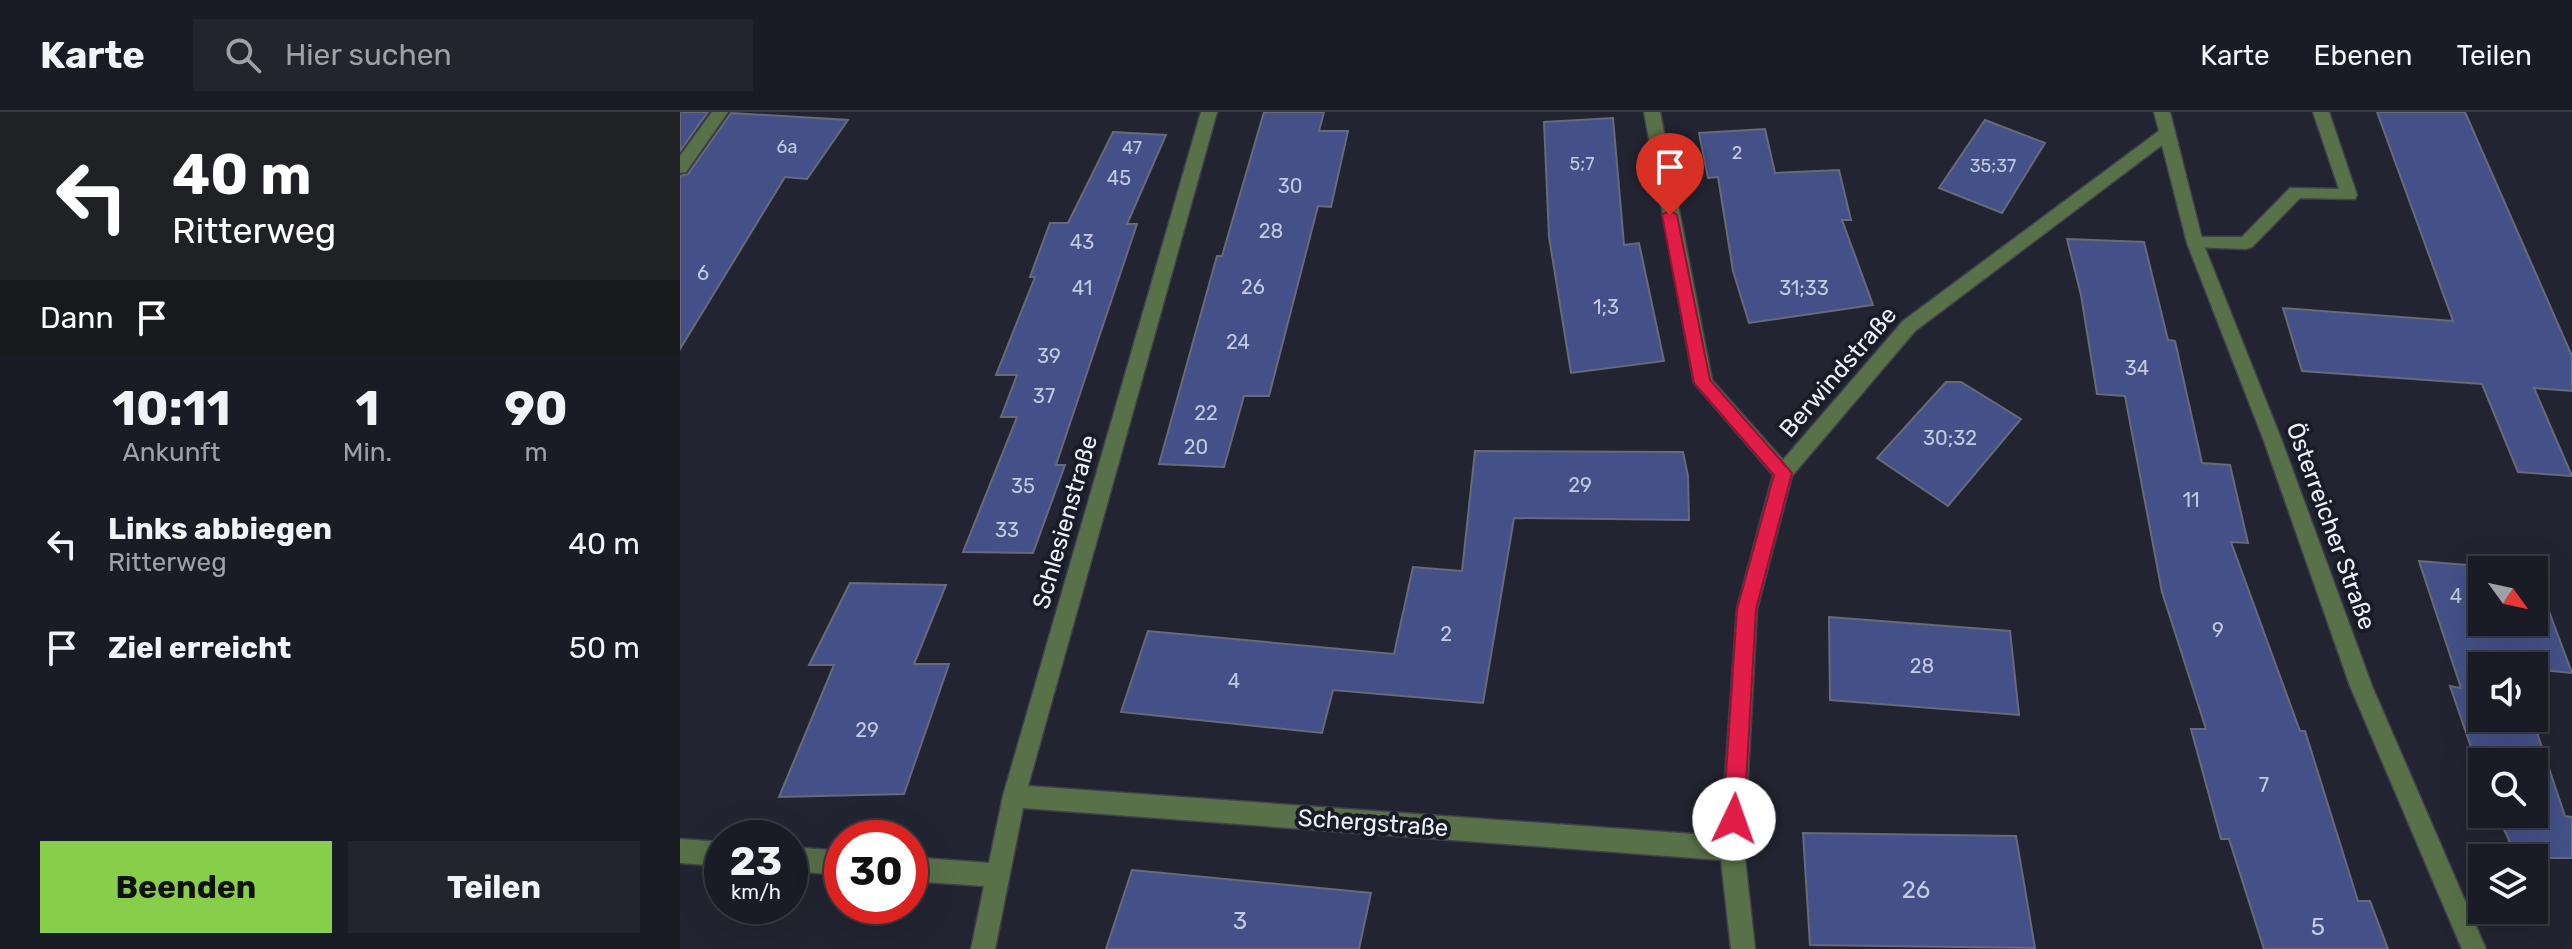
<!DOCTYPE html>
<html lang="de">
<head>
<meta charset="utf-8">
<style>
  body { margin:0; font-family:Rubik,sans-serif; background:#23252d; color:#f1f3f6; height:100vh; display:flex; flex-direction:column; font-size:30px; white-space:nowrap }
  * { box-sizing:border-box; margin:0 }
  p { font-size:26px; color:#9fa1a7 }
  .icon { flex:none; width:44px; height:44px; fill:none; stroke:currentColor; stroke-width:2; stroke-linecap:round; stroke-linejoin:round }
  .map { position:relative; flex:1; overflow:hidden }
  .drawer { display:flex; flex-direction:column; background:#1a1c25; width:680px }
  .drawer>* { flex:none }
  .guide { background:#202124; color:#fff; overflow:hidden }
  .needle { width:52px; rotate:123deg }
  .controls { position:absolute; left:1788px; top:444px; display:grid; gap:16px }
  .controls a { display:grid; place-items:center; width:80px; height:80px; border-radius:0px; background:#1a1c25; box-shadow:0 8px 32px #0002,0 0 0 2px #383a42; font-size:40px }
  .speed { position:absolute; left:24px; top:708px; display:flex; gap:16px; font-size:40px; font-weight:700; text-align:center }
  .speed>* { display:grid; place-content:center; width:104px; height:104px; border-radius:50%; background:#1a1c25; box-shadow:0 8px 32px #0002,0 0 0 2px #383a42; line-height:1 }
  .speed small { font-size:20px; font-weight:400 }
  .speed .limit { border:12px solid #d22; background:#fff; color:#111 }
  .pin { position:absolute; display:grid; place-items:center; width:68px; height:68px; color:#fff; margin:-82px -34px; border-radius:50% 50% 50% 0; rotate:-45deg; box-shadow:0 0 8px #0007 }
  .pin .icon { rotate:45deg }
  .me { position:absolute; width:88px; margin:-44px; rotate:3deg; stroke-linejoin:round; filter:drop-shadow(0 0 6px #0008) }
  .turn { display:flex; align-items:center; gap:28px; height:168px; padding:0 40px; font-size:36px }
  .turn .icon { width:104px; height:104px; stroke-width:2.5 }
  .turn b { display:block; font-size:56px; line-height:68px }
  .then { display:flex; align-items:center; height:76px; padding:0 40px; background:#0003; gap:16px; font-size:30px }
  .eta { display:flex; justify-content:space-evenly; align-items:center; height:136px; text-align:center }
  .eta b { font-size:48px; font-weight:700; line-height:56px }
  .button { display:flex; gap:16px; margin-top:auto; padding:16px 40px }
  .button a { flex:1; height:92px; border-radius:0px; background:#87cf4a; color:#111; font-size:32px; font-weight:700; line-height:92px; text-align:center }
  .button a+a { background:#23252d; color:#f1f3f6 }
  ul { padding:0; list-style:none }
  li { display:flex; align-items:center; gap:24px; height:104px; padding:0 40px }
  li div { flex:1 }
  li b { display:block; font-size:30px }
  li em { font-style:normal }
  header { display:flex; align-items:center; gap:48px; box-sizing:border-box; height:112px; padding:0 40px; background:#1a1c25; border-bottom:2px solid #383a42 }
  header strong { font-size:38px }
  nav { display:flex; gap:44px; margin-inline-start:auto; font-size:28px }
  .search { width:560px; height:72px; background:#23252d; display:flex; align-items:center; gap:20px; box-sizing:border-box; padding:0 28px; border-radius:0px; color:#9fa1a7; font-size:30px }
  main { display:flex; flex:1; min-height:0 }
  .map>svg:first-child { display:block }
  .building { fill:#445188; stroke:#666a79; stroke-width:2 }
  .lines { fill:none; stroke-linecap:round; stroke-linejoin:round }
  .service-casing { stroke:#3f424d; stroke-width:3 }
  .minor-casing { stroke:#3f424d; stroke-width:3 }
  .service { fill:#597148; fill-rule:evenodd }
  .minor { fill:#597148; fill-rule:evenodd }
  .route { fill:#e11d48; stroke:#92132f; stroke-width:2 }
  .labels { text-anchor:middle; stroke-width:8; stroke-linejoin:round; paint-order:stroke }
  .far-number-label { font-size:18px; fill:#c4c9dd }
  .number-label { font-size:20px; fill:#c4c9dd }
  .street-label { font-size:24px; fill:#eef1f9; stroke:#181c27 }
  .near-number-label { font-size:24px; fill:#c4c9dd }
</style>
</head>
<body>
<header>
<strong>Karte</strong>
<div class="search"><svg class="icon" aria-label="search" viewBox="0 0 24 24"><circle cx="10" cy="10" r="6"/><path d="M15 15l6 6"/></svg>Hier suchen</div>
<nav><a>Karte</a><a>Ebenen</a><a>Teilen</a></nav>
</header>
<main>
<section class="drawer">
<div class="guide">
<div class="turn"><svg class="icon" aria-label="left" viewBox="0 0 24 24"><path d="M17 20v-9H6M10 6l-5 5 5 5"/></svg><div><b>40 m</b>Ritterweg</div></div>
<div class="then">Dann<svg class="icon" aria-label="arrive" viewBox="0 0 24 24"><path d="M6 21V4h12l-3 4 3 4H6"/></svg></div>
</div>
<div class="eta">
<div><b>10:11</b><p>Ankunft</p></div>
<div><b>1</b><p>Min.</p></div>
<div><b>90</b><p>m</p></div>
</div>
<ul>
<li><svg class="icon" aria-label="left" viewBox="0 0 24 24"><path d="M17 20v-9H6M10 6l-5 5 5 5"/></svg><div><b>Links abbiegen</b><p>Ritterweg</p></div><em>40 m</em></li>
<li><svg class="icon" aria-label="arrive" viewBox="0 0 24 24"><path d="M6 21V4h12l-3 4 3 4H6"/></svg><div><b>Ziel erreicht</b></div><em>50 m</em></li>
</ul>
<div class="button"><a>Beenden</a><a>Teilen</a></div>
</section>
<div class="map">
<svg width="1892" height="837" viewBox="0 0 1892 837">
  <rect width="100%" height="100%" fill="#222531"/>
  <g class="building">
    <path d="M 0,0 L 28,0 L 0,39 Z"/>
    <path d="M 584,0 L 644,0 L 639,19 L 668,19 L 651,95 L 638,94 L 589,284 L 564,284 L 544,355 L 479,352 L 537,144 L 542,144 Z"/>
    <path d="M 1697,0 L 1785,0 L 1892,244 L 1892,279 L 1854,276 L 1892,364 L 1838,360 L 1802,272 L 1622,259 L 1603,196 L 1773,209 Z"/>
    <path d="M 51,1 L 168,8 L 127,67 L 105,65 L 0,237 L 0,64 L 8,62 Z"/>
    <path d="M 933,6 L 944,133 L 959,131 L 984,249 L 891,261 L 869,125 L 864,10 Z"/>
    <path d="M 1305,8 L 1365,31 L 1322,101 L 1259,76 Z"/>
    <path d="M 1085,17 L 1095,61 L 1159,58 L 1171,108 L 1162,108 L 1193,193 L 1069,211 L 1053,159 L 1038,65 L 1028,66 L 1019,21 Z"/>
    <path d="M 433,20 L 486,23 L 447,112 L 457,112 L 376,353 L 385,353 L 353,441 L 283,440 L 337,305 L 321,305 L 337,263 L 316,263 L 355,165 L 350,165 L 370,111 L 388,111 Z"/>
    <path d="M 1387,127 L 1464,130 L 1488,228 L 1495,229 L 1522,351 L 1550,353 L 1568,431 L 1551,430 L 1620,619 L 1625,619 L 1678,789 L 1690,789 L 1708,837 L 1584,837 L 1549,727 L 1541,727 L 1511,617 L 1526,617 L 1482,480 L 1445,284 L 1417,282 L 1401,183 Z"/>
    <path d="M 1266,270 L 1281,270 L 1341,307 L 1268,394 L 1197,346 Z"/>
    <path d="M 795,339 L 1003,340 L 1008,364 L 1009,408 L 834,406 L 803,591 L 653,578 L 642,621 L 441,600 L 468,519 L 714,542 L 733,455 L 782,459 Z"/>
    <path d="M 1739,449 L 1848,458 L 1802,458 L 1802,510 L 1854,510 L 1854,459 L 1892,561 L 1854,557 L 1854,554 L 1802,554 L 1802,606 L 1852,606 L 1885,704 L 1892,705 L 1892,746 L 1837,746 L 1817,702 L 1854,702 L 1854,650 L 1802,650 L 1802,667 L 1770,574 L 1781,576 Z"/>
    <path d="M 170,471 L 266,473 L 234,552 L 269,552 L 224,682 L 99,685 L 154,553 L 129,553 Z"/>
    <path d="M 1149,505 L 1330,519 L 1339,603 L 1150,588 Z"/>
    <path d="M 1123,721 L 1336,724 L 1355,836 L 1130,833 Z"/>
    <path d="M 452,758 L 691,781 L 679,837 L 426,837 Z"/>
  </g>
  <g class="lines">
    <defs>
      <path id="service" d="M 1633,0 L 1649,0 L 1677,83 L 1675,87 L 1620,86 L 1572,135 L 1566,137 L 1509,135 L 1509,127 L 1515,125 L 1562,125 L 1610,76 L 1659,77 Z"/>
      <g id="minor">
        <path d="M 32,0 L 48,0 L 6,60 L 0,61 L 0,44 Z"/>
        <path d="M 521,0 L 537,0 L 348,674 L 1041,724 L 1057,497 L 1093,363 L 1014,271 L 964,0 L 980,0 L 1032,268 L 1103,348 L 1223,209 L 1479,19 L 1474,0 L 1490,0 L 1523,131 L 1602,329 L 1692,574 L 1806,837 L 1782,837 L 1670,574 L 1584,329 L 1507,131 L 1482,33 L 1235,219 L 1112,364 L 1077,497 L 1064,737 L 1075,837 L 1051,837 L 1041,748 L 343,696 L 315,837 L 291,837 L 304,774 L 230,769 L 230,745 L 309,751 L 323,684 Z"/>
        <path d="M 0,727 L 42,730 L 42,754 L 0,751 Z"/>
        <path d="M 110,735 L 162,739 L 162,763 L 110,759 Z"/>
      </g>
    </defs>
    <use href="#service" class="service-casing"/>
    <use href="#minor" class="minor-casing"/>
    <use href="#service" class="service"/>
    <use href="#minor" class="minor"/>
  </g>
  <path class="route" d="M 990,98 L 997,103 L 1030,268 L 1112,361 L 1076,497 L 1064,707 L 1061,714 L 1054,717 L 1046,714 L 1043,707 L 1057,497 L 1094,363 L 1014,271 L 982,103 Z"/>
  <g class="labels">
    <g class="far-number-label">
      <text x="107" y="41">6a</text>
      <text x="452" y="42">47</text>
      <text x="1057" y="47">2</text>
      <text x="902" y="58">5;7</text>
      <text x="1313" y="60">35;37</text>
    </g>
    <g class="number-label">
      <text x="439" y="73">45</text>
      <text x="610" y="81">30</text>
      <text x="591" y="126">28</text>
      <text x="402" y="137">43</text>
      <text x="23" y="168">6</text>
      <text x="573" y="182">26</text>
      <text x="402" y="183">41</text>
      <text x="1124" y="183">31;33</text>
      <text x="926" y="202">1;3</text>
      <text x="558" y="237">24</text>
      <text x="369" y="251">39</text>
      <text x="1457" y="263">34</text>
      <text x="364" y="291">37</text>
      <text x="526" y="308">22</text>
      <text x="1270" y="333">30;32</text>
      <text x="516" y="342">20</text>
      <text x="900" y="380">29</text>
      <text x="343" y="381">35</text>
      <text x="1511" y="395">11</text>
      <text x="327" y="425">33</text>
      <text x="1776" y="491">4</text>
      <text x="1538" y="525">9</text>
      <text x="766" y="529">2</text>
      <text x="1242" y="561">28</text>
      <text x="554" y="576">4</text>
      <text x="187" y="625">29</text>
      <text x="1584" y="680">7</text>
    </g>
    <g class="street-label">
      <text transform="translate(1158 260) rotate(-49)" y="8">Berwindstraße</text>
      <text transform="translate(385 410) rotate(-74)" y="8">Schlesienstraße</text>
      <text transform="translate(1651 414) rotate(70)" y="8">Österreicher Straße</text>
      <text transform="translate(693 711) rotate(4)" y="8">Schergstraße</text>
    </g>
    <g class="near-number-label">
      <text x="1236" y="786">26</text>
      <text x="560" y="817">3</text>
      <text x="1638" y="823">5</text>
    </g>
  </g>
</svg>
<div class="controls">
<a><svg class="needle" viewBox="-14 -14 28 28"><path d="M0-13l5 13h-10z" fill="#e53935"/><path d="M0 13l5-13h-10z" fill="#9fa1a7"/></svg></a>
<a><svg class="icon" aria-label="sound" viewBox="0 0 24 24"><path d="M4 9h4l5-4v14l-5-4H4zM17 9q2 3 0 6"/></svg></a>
<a><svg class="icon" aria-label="search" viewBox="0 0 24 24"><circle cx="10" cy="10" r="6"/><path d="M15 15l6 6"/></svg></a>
<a><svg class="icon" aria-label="layers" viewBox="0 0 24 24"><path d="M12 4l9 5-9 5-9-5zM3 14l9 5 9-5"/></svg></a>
</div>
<div class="speed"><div>23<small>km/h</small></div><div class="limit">30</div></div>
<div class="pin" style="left:990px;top:103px;background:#d93025"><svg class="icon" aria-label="arrive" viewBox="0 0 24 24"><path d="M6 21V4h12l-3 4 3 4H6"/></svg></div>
<svg class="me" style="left:1054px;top:707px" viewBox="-20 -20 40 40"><circle r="19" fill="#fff"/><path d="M0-13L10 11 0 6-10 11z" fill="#e11d48"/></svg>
</div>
</main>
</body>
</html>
